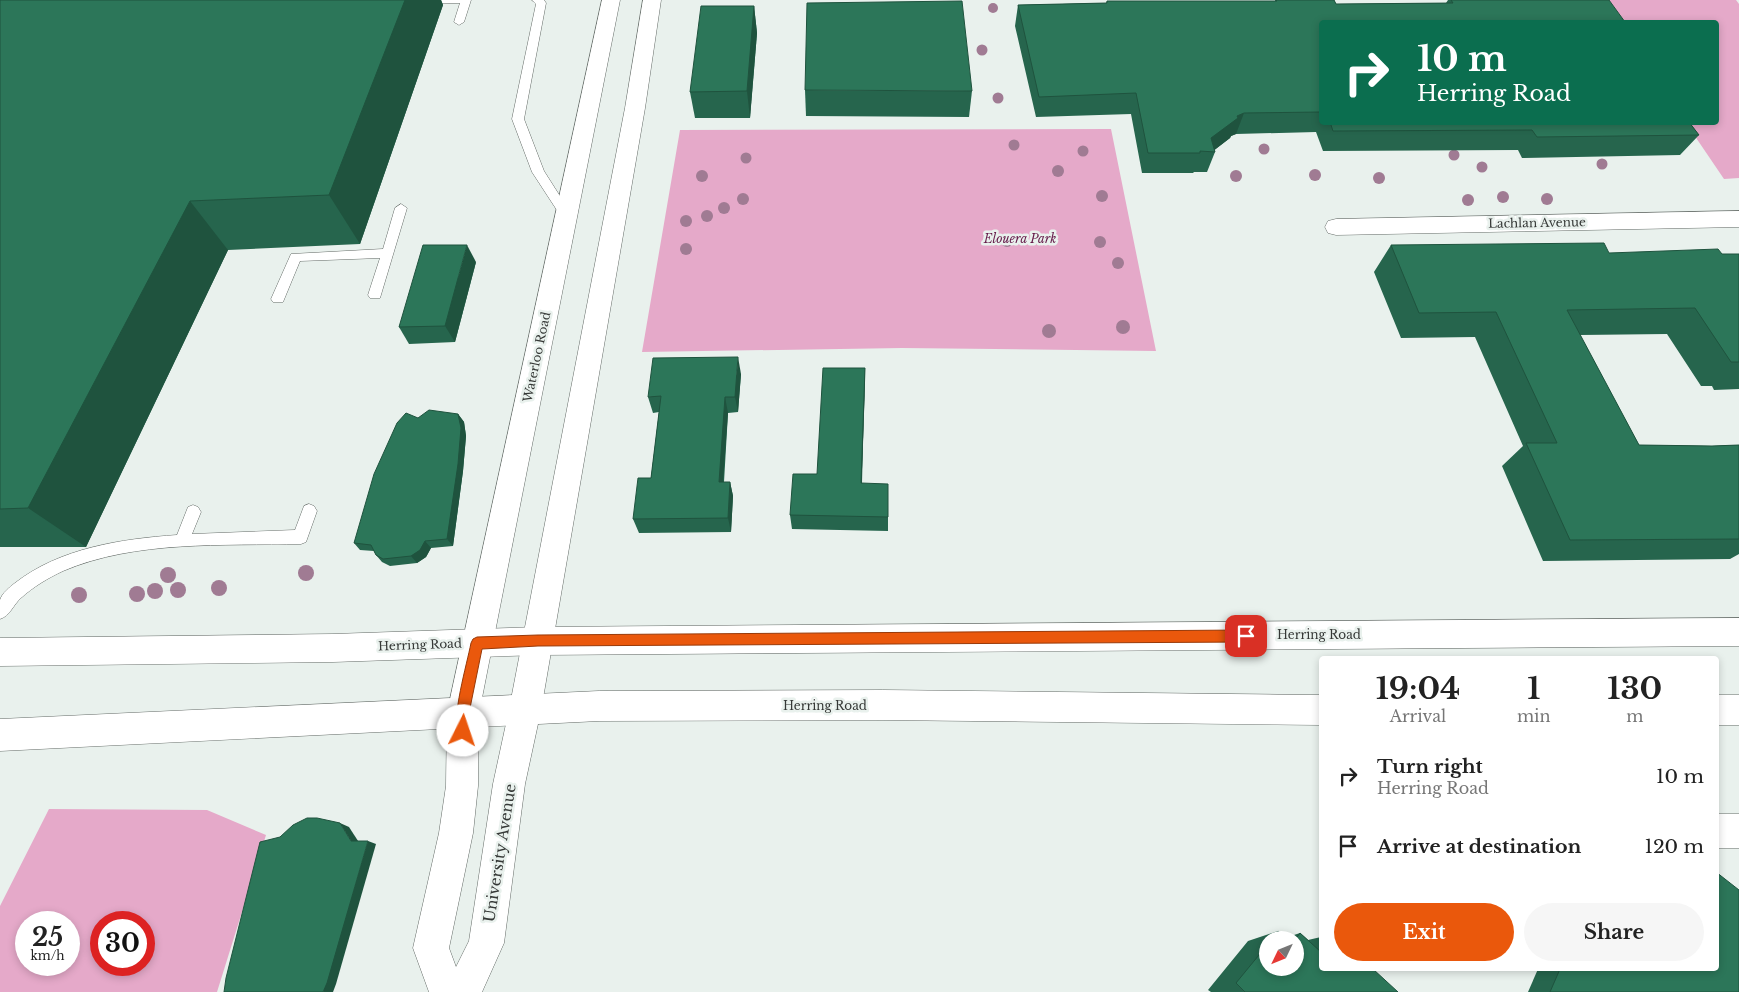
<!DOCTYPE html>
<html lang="en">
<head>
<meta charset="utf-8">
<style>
  body { margin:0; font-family:"Libre Baskerville",serif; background:#f6f6f6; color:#222; height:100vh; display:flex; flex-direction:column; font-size:19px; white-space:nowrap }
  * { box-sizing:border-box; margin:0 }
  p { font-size:16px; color:#767676 }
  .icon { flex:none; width:28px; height:28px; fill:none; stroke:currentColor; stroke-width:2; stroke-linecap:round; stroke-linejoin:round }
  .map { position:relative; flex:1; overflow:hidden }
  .details { position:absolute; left:1319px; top:656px; width:400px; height:315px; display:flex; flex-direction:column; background:#fff; border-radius:5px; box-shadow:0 2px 8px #0003 }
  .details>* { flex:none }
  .hud { position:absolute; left:1319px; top:20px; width:400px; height:105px; border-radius:5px; box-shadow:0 2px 8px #0003; background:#0b6e4f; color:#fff; overflow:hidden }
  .needle { width:32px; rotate:227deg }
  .controls { position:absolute; left:1259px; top:931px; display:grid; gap:10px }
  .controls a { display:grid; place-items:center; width:45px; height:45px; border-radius:50%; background:#fff; box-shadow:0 2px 8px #0003; font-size:25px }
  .speed { position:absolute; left:15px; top:911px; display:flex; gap:10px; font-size:25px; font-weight:700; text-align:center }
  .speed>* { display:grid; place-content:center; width:65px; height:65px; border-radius:50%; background:#fff; box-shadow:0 2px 8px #0003; line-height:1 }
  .speed small { font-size:12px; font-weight:400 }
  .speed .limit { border:8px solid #d22; background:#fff; color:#111 }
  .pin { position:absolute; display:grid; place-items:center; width:42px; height:42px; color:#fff; margin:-21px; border-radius:10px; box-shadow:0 2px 8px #0006 }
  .me { position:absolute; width:55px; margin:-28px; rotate:4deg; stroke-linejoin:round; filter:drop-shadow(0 0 4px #0008) }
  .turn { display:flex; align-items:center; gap:18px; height:105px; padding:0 15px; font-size:22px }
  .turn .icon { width:65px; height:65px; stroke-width:2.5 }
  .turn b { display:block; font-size:35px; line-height:42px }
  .eta { display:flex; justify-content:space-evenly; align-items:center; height:85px; text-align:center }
  .eta b { font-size:30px; font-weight:700; line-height:35px }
  .button { display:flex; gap:10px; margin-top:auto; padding:10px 15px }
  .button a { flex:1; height:58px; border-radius:30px; background:#ea580c; color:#fff; font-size:20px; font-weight:700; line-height:58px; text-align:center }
  .button a+a { background:#f6f6f6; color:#222 }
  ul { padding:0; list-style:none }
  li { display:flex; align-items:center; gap:15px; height:70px; padding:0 15px }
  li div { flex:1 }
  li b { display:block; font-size:19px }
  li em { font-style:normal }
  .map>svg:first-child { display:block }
  .green { fill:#e5a9c9; fill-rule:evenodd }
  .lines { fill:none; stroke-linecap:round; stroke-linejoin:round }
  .service-casing { stroke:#646b67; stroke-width:1 }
  .minor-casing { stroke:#646b67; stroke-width:1 }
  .tertiary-casing { stroke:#646b67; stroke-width:1 }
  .secondary-casing { stroke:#646b67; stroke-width:1 }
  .service { fill:#fff; fill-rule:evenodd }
  .minor { fill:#fff; fill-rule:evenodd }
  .tertiary { fill:#fff; fill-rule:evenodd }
  .secondary { fill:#fff; fill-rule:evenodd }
  .tree { fill:#a07b93 }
  .wall { fill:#26654d; fill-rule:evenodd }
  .shaded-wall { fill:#1f533e }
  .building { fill:#2c7659; stroke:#1f533e }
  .route { fill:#ea580c; stroke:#983908 }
  .labels { text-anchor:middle; stroke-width:5; stroke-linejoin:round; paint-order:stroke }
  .street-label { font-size:12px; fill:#353836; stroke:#e9f1ed }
  .park-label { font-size:12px; font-style:italic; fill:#651b4a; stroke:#e9f1ed }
  .near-street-label { font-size:15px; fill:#353836; stroke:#e9f1ed }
</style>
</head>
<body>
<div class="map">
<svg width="1739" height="992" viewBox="0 0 1739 992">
  <rect width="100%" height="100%" fill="#e9f1ed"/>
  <g class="green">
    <path d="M 1602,0 L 1736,0 L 1739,4 L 1739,178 L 1724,179 L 1686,123 L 1716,122 L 1716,22 L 1618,22 Z"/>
    <path d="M 1111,129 L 1156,351 L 902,348 L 642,352 L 680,130 Z"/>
    <path d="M 49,809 L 207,810 L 266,835 L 217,992 L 0,992 L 0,906 ZM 26,922 L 69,922 L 69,965 L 26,965 ZM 101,922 L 144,922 L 144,965 L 101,965 Z"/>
  </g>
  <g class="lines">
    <defs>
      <g id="service">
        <path d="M 416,0 L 471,0 L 464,22 L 459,25 L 454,22 L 460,3 L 420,4 L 416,3 Z"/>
        <path d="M 532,0 L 544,0 L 546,3 L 524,119 L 544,171 L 572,215 L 566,219 L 562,218 L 532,172 L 512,119 L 536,4 Z"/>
        <path d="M 401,204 L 407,208 L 380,298 L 370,298 L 368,295 L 380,258 L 300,261 L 283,302 L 273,302 L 271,299 L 291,254 L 383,249 L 395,208 Z"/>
        <path d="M 309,504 L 314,506 L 317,511 L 306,542 L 301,544 C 223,546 136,540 63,571 C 48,578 33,587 21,598 C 13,605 10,616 0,619 C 0,614 0,605 0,600 C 2,593 10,587 15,583 C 60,548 121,539 177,535 L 188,507 L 193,505 L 198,507 L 201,512 L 192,534 L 295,530 L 304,506 Z"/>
      </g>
      <g id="minor">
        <path d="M 1739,211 L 1739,227 L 1336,235 L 1328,233 L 1325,227 L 1328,221 L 1336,219 Z"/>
        <path d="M 525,695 L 536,699 L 541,710 L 525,784 L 504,943 L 482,992 L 429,992 L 413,948 L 439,833 L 446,786 L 447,713 L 452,702 L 463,698 L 474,702 L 479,713 L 478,786 L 473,833 L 449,948 L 456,967 L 469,941 L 493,784 L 509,710 L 514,699 Z"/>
        <rect x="1716" y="814" width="23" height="34"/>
      </g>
      <g id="tertiary">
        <path d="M 602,0 L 620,0 L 479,713 L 474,724 L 463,728 L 452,724 L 447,713 Z"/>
        <path d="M 643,0 L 661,0 L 645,108 L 541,710 L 536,721 L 525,725 L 514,721 L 509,710 L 625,108 Z"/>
      </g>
      <g id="secondary">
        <path d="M 1739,618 L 1739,646 L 538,655 L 333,662 L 0,666 L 0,638 L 333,634 L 538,627 Z"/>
        <path d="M 883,690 L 1321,695 L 1321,725 L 883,720 L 599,721 L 0,751 L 0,719 L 599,691 Z"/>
        <rect x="1716" y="695" width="23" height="30"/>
      </g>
    </defs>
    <use href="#service" class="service-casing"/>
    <use href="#minor" class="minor-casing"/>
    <use href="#tertiary" class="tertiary-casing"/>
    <use href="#secondary" class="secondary-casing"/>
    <use href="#service" class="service"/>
    <use href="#minor" class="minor"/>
    <use href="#tertiary" class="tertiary"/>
    <use href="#secondary" class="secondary"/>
  </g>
  <g class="tree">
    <circle cx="993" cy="8" r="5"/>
    <circle cx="982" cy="50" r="5.5"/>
    <circle cx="998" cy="98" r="5.5"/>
    <circle cx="1014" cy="145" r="5.5"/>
    <circle cx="1264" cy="149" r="5.5"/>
    <circle cx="1083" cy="151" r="5.5"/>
    <circle cx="1454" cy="155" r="5.5"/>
    <circle cx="746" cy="158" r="5.5"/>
    <circle cx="1602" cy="164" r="5.5"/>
    <circle cx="1482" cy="167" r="5.5"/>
    <circle cx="1058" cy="171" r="6"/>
    <circle cx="1315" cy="175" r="6"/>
    <circle cx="702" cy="176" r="6"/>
    <circle cx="1236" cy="176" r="6"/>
    <circle cx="1379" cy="178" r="6"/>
    <circle cx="1102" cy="196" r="6"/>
    <circle cx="1503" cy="197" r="6"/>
    <circle cx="743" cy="199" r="6"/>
    <circle cx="1547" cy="199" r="6"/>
    <circle cx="1468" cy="200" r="6"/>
    <circle cx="724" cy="208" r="6"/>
    <circle cx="707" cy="216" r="6"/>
    <circle cx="686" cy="221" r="6"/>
    <circle cx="1007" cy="241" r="6"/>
    <circle cx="1100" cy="242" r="6"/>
    <circle cx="686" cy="249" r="6"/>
    <circle cx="1118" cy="263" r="6"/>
    <circle cx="1123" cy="327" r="7"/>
    <circle cx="1049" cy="331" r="7"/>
    <circle cx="306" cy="573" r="8"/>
    <circle cx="168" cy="575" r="8"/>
    <circle cx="219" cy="588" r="8"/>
    <circle cx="178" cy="590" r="8"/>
    <circle cx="155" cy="591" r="8"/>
    <circle cx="137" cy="594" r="8"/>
    <circle cx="79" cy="595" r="8"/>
  </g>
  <g class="wall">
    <path d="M 0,0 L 441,0 L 443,5 L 360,244 L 228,250 L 86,547 L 0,547 Z"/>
    <path d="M 1275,0 L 1334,0 L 1336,4 L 1446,3 L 1448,0 L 1609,0 L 1321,22 L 1321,122 L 1689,122 L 1699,135 L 1680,155 L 1522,158 L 1518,150 L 1323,151 L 1316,132 L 1236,134 L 1231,136 L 1230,138 L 1214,150 L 1215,152 L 1207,172 L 1194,172 L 1193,173 L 1142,173 L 1131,114 L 1036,117 L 1015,26 L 1018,5 L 1106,3 L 1107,1 L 1275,1 Z"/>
    <path d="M 754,6 L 757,33 L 750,118 L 695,118 L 690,92 Z"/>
    <path d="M 805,90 L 972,91 L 969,117 L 806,116 Z"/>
    <path d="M 1391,245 L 1609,253 L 1722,254 L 1739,254 L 1739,389 L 1714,390 L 1712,386 L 1701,386 L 1667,334 L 1580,335 L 1639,445 L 1712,446 L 1739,445 L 1739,554 L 1730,559 L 1543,561 L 1502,466 L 1523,446 L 1475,337 L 1401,338 L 1374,272 Z"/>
    <path d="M 476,262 L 455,342 L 409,344 L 399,327 Z"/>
    <path d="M 865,368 L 862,483 L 888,517 L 888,531 L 792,529 L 790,515 L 817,474 Z"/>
    <path d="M 741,374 L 738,412 L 728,413 L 724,482 L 730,482 L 733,496 L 731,532 L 639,533 L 633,519 L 651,478 L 659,412 L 653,413 L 648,397 Z"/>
    <path d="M 458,414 L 464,422 L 466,436 L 463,471 L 453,546 L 431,548 L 426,557 L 417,563 L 390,566 L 382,562 L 376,555 L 374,551 L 360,550 L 354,543 L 418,418 Z"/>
    <path d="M 1278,931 L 1285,938 L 1300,933 L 1308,940 L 1321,937 L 1321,969 L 1398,992 L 1211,992 L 1208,990 L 1248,941 ZM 1268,940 L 1295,940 L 1268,968 Z"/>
    <path d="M 1538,969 L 1716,969 L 1739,992 L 1528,992 Z"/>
  </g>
  <g class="shaded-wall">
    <path d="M 405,0 L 441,0 L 443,5 L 360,244 L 329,195 Z"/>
    <path d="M 754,6 L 757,33 L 750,118 L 747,91 Z"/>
    <path d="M 1244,113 L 1236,134 L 1231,136 L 1230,138 L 1212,152 L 1211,138 L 1237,116 Z"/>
    <path d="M 190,201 L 228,250 L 86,547 L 28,508 Z"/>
    <path d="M 467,245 L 476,262 L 455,342 L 445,326 Z"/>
    <path d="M 738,357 L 741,374 L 738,412 L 735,397 Z"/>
    <path d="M 865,368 L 865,385 L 861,498 L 861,483 Z"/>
    <path d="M 725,397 L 728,413 L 722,496 L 719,482 Z"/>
    <path d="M 458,414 L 464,422 L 466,436 L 463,471 L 453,546 L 447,539 Z"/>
    <path d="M 730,482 L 733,496 L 731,532 L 728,518 Z"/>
    <path d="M 425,541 L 431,548 L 426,557 L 417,563 L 411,556 Z"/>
    <path d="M 340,823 L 349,827 L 360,844 L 351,841 Z"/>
    <path d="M 368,841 L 376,844 L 336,984 L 333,992 L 323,992 Z"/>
  </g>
  <g class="building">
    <path d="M 0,0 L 405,0 L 329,195 L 190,201 L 28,508 L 0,509 Z"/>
    <path d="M 1276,0 L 1334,0 L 1336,4 L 1453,3 L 1451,0 L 1609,0 L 1625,22 L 1321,22 L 1321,112 L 1244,113 L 1237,116 L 1238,118 L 1211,138 L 1215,152 L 1200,151 L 1200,153 L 1148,153 L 1136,93 L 1039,97 L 1018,5 L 1107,3 L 1107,1 L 1277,1 Z"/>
    <path d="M 962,1 L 972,91 L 805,90 L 807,3 Z"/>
    <path d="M 701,6 L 754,6 L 747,91 L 690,92 Z"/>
    <path d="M 1330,122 L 1689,122 L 1699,135 L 1537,137 L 1532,130 L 1333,131 Z"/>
    <path d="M 1604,243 L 1609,253 L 1718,249 L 1722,254 L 1739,254 L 1739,362 L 1731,362 L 1695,308 L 1567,310 L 1639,445 L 1712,446 L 1739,445 L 1739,539 L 1570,540 L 1526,443 L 1557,443 L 1496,312 L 1419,313 L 1391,245 Z"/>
    <path d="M 423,245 L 467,245 L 445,326 L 399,327 Z"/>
    <path d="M 738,357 L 735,397 L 725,397 L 719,482 L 730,482 L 728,518 L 633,519 L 638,478 L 651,478 L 661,396 L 648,397 L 653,358 Z"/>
    <path d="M 823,368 L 865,368 L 861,483 L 888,484 L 888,517 L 790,515 L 793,474 L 817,474 Z"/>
    <path d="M 429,410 L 458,414 L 461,428 L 458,464 L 447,539 L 425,541 L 420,550 L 411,556 L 383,559 L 376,555 L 371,545 L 354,543 L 374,474 L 397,423 L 406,413 L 418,418 Z"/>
    <path d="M 307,818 L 317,818 L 340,823 L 351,841 L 368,841 L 327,983 L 323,992 L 224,992 L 226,978 L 260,842 L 280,837 L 293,825 Z"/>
    <path d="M 1716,872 L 1739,890 L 1739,992 L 1550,992 L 1560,969 L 1716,969 Z"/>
    <path d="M 1278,931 L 1288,940 L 1270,940 Z"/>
    <path d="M 1300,933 L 1321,952 L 1321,951 L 1321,969 L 1373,969 L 1398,992 L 1245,992 L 1236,983 L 1268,944 L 1268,968 L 1295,968 L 1295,940 Z"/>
  </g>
  <path class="route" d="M 1246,630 L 1250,632 L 1252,636 L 1250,640 L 1246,642 L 538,646 L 482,649 L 469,713 L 467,736 L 463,738 L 458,736 C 451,718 467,664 471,643 L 473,639 L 477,637 L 538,635 Z"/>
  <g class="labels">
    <g class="street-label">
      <text transform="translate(1537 223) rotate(-1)" y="4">Lachlan Avenue</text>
      <text transform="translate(537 357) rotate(-78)" y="4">Waterloo Road</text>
      <text x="1319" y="639">Herring Road</text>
      <text transform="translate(420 645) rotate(-2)" y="4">Herring Road</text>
      <text x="825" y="710">Herring Road</text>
    </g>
    <g class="park-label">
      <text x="1020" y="243">Elouera Park</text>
    </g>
    <g class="near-street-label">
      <text transform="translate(500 853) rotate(-81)" y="5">University Avenue</text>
    </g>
  </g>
</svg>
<div class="controls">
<a><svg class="needle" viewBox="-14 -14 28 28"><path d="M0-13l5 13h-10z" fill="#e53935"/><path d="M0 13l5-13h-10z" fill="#767676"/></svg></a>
</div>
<div class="speed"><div>25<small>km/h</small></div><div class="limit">30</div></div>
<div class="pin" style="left:1246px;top:636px;background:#d93025"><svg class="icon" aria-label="arrive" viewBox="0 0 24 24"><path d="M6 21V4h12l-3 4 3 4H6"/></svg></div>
<svg class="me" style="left:463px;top:731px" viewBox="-20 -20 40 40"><circle r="19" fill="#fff"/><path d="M0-13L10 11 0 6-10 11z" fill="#ea580c"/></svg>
<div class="hud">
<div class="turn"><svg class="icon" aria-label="right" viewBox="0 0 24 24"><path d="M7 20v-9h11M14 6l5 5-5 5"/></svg><div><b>10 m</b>Herring Road</div></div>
</div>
<section class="details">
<div class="eta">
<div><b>19:04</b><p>Arrival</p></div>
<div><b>1</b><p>min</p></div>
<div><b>130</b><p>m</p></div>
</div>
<ul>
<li><svg class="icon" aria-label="right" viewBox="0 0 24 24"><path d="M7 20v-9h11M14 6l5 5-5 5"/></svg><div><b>Turn right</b><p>Herring Road</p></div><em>10 m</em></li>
<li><svg class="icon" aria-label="arrive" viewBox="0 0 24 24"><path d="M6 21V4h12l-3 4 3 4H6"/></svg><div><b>Arrive at destination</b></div><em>120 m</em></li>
</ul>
<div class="button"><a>Exit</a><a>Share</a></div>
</section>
</div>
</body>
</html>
